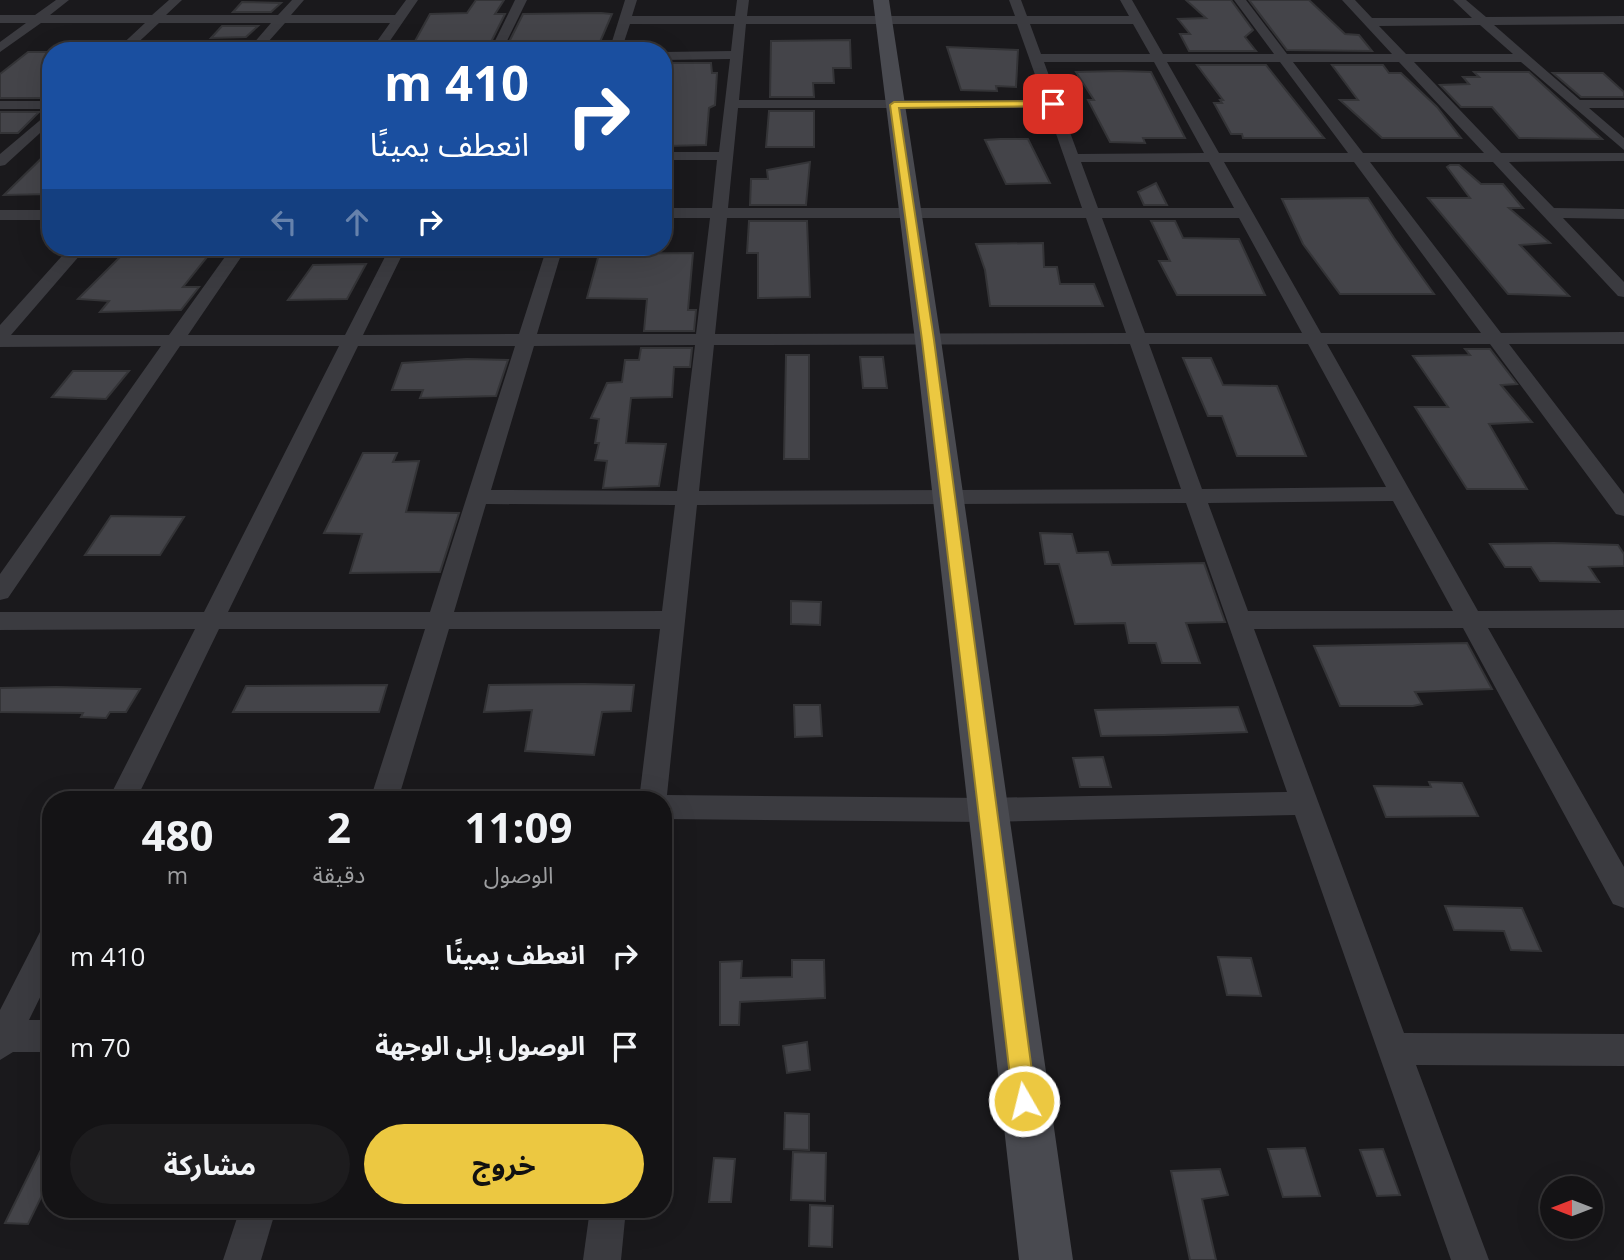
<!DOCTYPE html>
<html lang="ar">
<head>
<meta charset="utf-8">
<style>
  body { margin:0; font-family:"Open Sans","Noto Sans Arabic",sans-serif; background:#1d1c1e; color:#f1f3f6; direction:rtl; height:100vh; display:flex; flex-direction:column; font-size:26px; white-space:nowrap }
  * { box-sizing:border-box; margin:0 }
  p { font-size:23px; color:#9d9ea0 }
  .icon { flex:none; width:38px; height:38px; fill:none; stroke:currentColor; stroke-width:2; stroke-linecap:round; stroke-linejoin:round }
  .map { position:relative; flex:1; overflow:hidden; direction:ltr }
  .sheet { position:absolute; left:42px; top:791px; width:630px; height:427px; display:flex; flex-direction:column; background:#141315; border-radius:28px; box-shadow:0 7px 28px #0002,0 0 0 2px #333234; direction:rtl }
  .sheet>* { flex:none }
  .banner { position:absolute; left:42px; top:42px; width:630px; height:214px; border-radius:28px; box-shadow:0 7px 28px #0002,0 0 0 2px #333234; direction:rtl; background:#1a4fa0; color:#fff; overflow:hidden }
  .needle { width:46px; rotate:270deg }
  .tools { position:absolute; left:1540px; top:1176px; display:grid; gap:14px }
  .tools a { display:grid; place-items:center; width:63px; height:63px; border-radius:50%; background:#141315; box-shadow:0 7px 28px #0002,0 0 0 2px #333234; font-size:35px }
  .pin { position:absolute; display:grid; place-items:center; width:60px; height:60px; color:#fff; margin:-30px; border-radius:14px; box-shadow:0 4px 10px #0006 }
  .me { position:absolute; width:77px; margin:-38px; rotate:352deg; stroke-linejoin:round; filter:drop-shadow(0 0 5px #0008) }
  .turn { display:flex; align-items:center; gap:24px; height:147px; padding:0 28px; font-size:32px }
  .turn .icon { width:91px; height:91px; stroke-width:2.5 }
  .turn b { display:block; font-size:49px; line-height:60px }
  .lanes { display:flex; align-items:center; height:66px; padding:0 28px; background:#0003; justify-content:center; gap:35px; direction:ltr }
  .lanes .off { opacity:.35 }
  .eta { display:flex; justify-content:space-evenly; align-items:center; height:119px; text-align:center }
  .eta b { font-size:42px; font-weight:700; line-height:49px }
  .primary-button { display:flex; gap:14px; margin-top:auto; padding:14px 28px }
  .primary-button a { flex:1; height:80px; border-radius:42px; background:#ecc841; color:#111; font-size:28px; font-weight:700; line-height:80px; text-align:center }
  .primary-button a+a { background:#1d1c1e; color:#f1f3f6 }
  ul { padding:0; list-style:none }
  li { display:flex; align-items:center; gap:21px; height:91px; padding:0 28px }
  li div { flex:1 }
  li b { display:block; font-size:26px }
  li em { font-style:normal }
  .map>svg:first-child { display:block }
  .building { fill:#444449; stroke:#343437; stroke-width:2 }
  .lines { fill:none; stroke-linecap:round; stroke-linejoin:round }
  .street { fill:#3b3b40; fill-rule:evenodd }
  .secondary { fill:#494a50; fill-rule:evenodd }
  .route { fill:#ecc841; stroke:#99822a; stroke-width:2 }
</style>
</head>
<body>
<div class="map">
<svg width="1624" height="1260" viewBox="0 0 1624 1260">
  <rect width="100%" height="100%" fill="#1a191c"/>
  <g class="building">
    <path d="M 476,0 L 504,0 L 495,14 L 505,14 L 491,42 L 414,43 L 430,14 L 467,13 Z"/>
    <path d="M 1186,0 L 1231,0 L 1253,30 L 1245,37 L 1256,51 L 1189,51 L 1180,34 L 1190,34 L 1178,19 L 1206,18 Z"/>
    <path d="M 1249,0 L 1309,0 L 1345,34 L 1359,35 L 1372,51 L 1287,50 Z"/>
    <path d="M 242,2 L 281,3 L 271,12 L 233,12 Z"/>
    <path d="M 523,14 L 601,13 L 612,14 L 600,42 L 509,42 Z"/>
    <path d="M 222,26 L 258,26 L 246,37 L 211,38 Z"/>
    <path d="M 850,40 L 851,68 L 833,68 L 834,83 L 813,83 L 814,97 L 770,97 L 771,41 Z"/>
    <path d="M 947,47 L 1018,50 L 1016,87 L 996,86 L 997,91 L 961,90 Z"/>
    <path d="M 28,52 L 51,52 L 51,98 L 0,98 L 0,74 Z"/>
    <path d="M 663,63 L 711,63 L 712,73 L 717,73 L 715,105 L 709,108 L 706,145 L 667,146 L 668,139 L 663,139 L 663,121 L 669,100 L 663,100 Z"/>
    <path d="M 1197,65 L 1266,65 L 1324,138 L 1243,138 L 1242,134 L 1231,134 L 1214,103 L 1222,103 L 1220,100 L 1223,100 Z"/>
    <path d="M 1332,65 L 1383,65 L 1389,73 L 1401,73 L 1437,107 L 1461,138 L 1382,138 L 1340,100 L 1358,100 Z"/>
    <path d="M 1119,71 L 1151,72 L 1185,138 L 1143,138 L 1145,143 L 1110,142 L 1088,100 L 1094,100 L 1076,72 Z"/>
    <path d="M 1474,72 L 1529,72 L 1602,139 L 1519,138 L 1492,107 L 1461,107 L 1440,85 L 1469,84 L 1463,77 L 1479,77 Z"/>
    <path d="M 1553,73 L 1603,73 L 1624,92 L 1624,97 L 1581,97 Z"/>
    <path d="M 769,111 L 814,111 L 814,147 L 766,147 Z"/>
    <path d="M 0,112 L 39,112 L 18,133 L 0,133 Z"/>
    <path d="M 1000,139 L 1028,139 L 1050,183 L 1006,184 L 985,140 Z"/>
    <path d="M 51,149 L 51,194 L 4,195 Z"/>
    <path d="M 810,162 L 806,205 L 750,205 L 751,179 L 768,179 L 767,170 Z"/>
    <path d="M 1450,165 L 1459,165 L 1481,184 L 1503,184 L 1523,208 L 1509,208 L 1550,243 L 1520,245 L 1569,296 L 1508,294 L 1428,198 L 1470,198 L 1447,167 Z"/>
    <path d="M 1156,183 L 1167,205 L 1144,205 L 1138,192 Z"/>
    <path d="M 1368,198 L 1394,238 L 1434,294 L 1340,294 L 1303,244 L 1282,199 Z"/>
    <path d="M 749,221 L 807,221 L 810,297 L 758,298 L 758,253 L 747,253 Z"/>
    <path d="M 1151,221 L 1175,221 L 1183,238 L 1239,239 L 1265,295 L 1177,295 L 1159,261 L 1170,261 Z"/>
    <path d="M 1043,243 L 1044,267 L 1057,267 L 1060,284 L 1094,284 L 1103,306 L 990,306 L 985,270 L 976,244 Z"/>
    <path d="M 130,247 L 215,247 L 183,287 L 199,287 L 181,310 L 100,312 L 109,301 L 78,299 Z"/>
    <path d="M 693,253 L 688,310 L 696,310 L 694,331 L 644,331 L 647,299 L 587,298 L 599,254 Z"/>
    <path d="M 366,264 L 347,299 L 288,300 L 313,265 Z"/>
    <path d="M 641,348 L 692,348 L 690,367 L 674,367 L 672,397 L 631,398 L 626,443 L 666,444 L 659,486 L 603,488 L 607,461 L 595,460 L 599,443 L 595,443 L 599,419 L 591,418 L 607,383 L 622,382 L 625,360 L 639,360 Z"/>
    <path d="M 1465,349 L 1490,349 L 1517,384 L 1501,385 L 1532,422 L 1489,424 L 1527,489 L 1467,489 L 1415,407 L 1448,407 L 1413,356 L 1470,355 Z"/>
    <path d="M 786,355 L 809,355 L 809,459 L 784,459 Z"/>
    <path d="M 860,357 L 883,357 L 887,388 L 863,388 Z"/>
    <path d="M 1183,358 L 1211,358 L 1223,385 L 1277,386 L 1306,456 L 1237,456 L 1222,416 L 1208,416 Z"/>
    <path d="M 467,359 L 508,360 L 496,396 L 420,398 L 423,390 L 392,390 L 402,363 Z"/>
    <path d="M 73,371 L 129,371 L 106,399 L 52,397 Z"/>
    <path d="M 363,453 L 397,453 L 393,462 L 419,461 L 406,512 L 459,513 L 440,572 L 350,573 L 362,534 L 324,533 Z"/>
    <path d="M 111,516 L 184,517 L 160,555 L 85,555 Z"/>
    <path d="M 1040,533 L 1072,534 L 1077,553 L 1108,552 L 1112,565 L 1204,563 L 1225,622 L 1186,623 L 1200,663 L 1162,663 L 1156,643 L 1129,643 L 1125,623 L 1075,624 L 1059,564 L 1045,564 Z"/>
    <path d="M 1554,543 L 1618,545 L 1624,554 L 1624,566 L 1589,567 L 1599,582 L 1540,581 L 1531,567 L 1505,567 L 1490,544 Z"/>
    <path d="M 791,601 L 821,602 L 820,625 L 791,624 Z"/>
    <path d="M 1467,643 L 1492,689 L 1415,692 L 1422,704 L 1413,706 L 1340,706 L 1314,646 Z"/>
    <path d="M 584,684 L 634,685 L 631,711 L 602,712 L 594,755 L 525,751 L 532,710 L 484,712 L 489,685 Z"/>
    <path d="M 387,685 L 379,712 L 233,712 L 246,686 Z"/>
    <path d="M 56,687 L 140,689 L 126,712 L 110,712 L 106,718 L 81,717 L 83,713 L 0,712 L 0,688 Z"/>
    <path d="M 794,705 L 820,705 L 822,736 L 795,737 Z"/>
    <path d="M 1238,707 L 1247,732 L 1164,735 L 1101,736 L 1095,710 Z"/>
    <path d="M 1103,757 L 1111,787 L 1080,787 L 1073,758 Z"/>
    <path d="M 1429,782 L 1462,783 L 1478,816 L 1386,817 L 1374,786 L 1431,787 Z"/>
    <path d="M 1445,906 L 1522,908 L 1541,951 L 1511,950 L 1504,931 L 1454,930 Z"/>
    <path d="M 1218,957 L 1251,958 L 1261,996 L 1227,995 Z"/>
    <path d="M 792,960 L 824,960 L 825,998 L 740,1002 L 739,1025 L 720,1025 L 720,962 L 742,961 L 741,978 L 792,977 Z"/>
    <path d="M 807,1042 L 810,1070 L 787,1073 L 783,1046 Z"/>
    <path d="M 785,1113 L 809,1114 L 809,1150 L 784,1149 Z"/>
    <path d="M 42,1148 L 51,1153 L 51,1177 L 28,1224 L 5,1223 Z"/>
    <path d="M 1305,1148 L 1320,1196 L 1283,1197 L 1268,1149 Z"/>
    <path d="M 1383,1149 L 1400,1195 L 1377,1196 L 1360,1150 Z"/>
    <path d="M 793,1152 L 826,1153 L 825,1201 L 791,1200 Z"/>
    <path d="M 714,1158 L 735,1159 L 731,1202 L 709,1202 Z"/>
    <path d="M 1220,1169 L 1228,1195 L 1202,1199 L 1216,1260 L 1190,1260 L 1171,1171 Z"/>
    <path d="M 810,1205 L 833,1206 L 832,1247 L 809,1246 Z"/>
  </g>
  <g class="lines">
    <g class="street">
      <path d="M 56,0 L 69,0 L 50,15 L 152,15 L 169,0 L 182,0 L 166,15 L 278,15 L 292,0 L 304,0 L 291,15 L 395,15 L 406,0 L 418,0 L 383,51 L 370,51 L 390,23 L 285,23 L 260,51 L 247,51 L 271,23 L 159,23 L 129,51 L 115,51 L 145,23 L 41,23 L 0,52 L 0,42 L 26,23 L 0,23 L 0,15 L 35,15 Z"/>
      <path d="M 515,0 L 527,0 L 502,51 L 490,51 Z"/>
      <path d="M 625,0 L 637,0 L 632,16 L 735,16 L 737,0 L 749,0 L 747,16 L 1015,16 L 1009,0 L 1021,0 L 1027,16 L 1129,16 L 1120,0 L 1132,0 L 1163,54 L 1274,54 L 1234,0 L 1246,0 L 1287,54 L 1392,54 L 1342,0 L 1355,0 L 1372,18 L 1472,18 L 1453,0 L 1466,0 L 1486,17 L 1624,16 L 1624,24 L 1494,25 L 1580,100 L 1624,100 L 1624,108 L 1589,108 L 1624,138 L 1624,150 L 1521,62 L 1414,62 L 1501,153 L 1624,153 L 1624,161 L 1509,162 L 1554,208 L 1624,209 L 1624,219 L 1563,218 L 1624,282 L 1624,297 L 1618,296 L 1493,162 L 1370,162 L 1501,333 L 1624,332 L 1624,344 L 1509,344 L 1624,494 L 1624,516 L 1616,514 L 1490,344 L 1327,344 L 1478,611 L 1624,610 L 1624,628 L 1488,628 L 1624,867 L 1624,908 L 1613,904 L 1463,628 L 1254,629 L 1404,1033 L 1624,1034 L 1624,1066 L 1416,1065 L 1489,1260 L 1451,1260 L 1295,815 L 985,822 L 663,819 L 663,800 L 639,800 L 660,629 L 449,629 L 398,800 L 370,800 L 425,629 L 219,629 L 136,800 L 108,800 L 195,629 L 0,630 L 0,612 L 204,612 L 339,346 L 180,346 L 8,598 L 0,600 L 0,574 L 161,346 L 0,347 L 0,325 L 70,247 L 87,247 L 11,335 L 169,335 L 232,247 L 248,247 L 188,335 L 345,335 L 390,247 L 406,247 L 363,335 L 519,334 L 547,247 L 563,247 L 537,334 L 696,334 L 710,218 L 663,218 L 663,208 L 712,208 L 717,160 L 663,160 L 663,152 L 719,152 L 730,59 L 663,60 L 663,52 L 731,51 L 734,24 L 630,24 L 621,51 L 609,51 ZM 746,24 L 1017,24 L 1044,100 L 739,100 ZM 1030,24 L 1133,24 L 1150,54 L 1041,54 ZM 1480,25 L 1513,54 L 1406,54 L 1379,26 ZM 1044,62 L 1154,62 L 1204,153 L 1078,154 ZM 1167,62 L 1280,62 L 1348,153 L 1219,153 ZM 1293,62 L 1399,62 L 1484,153 L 1363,153 ZM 738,108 L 1047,108 L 1082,208 L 728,208 ZM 1081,162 L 1209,162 L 1234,208 L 1098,208 ZM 1224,162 L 1354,162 L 1481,333 L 1321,333 ZM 727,218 L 1086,218 L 1126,333 L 715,334 ZM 1102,218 L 1239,218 L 1302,333 L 1145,333 ZM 1130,344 L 1181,489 L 699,491 L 714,345 ZM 1149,344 L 1308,344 L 1386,487 L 1202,489 ZM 695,345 L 677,491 L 491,490 L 534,346 ZM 358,346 L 515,346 L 430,612 L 228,612 ZM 1393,501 L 1453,611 L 1248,611 L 1208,503 ZM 1186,503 L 1287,792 L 985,798 L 667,795 L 697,505 ZM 486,504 L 675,505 L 662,611 L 454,612 Z"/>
      <rect x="0" y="101" width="51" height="8"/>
      <path d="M 51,111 L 51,123 L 5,165 L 0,166 L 0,154 Z"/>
      <rect x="0" y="210" width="51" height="10"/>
      <path d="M 51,928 L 51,975 L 29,1020 L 51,1020 L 51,1052 L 13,1052 L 0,1060 L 0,1010 L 40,932 Z"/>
      <path d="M 240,1209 L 276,1209 L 261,1260 L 223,1260 Z"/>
      <path d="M 590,1209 L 626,1209 L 621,1260 L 583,1260 Z"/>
    </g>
    <path class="secondary" d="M 873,0 L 889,0 L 941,340 L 1073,1260 L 1019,1260 L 915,340 Z"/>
  </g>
  <path class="route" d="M 1053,101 L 1056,106 L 899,108 L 934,340 L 1036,1101 L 1032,1109 L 1024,1112 L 1017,1109 L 1013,1101 L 922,340 L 890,105 L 894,102 Z"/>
</svg>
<div class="tools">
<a><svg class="needle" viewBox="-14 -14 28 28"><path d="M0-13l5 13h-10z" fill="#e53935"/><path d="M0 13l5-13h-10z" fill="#9d9ea0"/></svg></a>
</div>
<div class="pin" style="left:1053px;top:104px;background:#d93025"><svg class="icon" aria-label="arrive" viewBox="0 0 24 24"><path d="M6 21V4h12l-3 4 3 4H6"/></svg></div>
<svg class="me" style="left:1024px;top:1101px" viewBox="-20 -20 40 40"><circle r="17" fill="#ecc841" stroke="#fff" stroke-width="3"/><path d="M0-11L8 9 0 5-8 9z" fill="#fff"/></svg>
<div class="banner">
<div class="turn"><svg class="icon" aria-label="right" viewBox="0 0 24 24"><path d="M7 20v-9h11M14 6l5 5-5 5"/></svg><div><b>410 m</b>انعطف يمينًا</div></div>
<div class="lanes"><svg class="icon off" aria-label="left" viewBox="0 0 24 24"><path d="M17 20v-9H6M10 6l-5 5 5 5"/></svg><svg class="icon off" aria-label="ahead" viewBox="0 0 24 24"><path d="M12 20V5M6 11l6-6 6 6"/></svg><svg class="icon" aria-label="right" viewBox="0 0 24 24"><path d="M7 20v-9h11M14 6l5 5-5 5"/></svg></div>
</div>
<section class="sheet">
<div class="eta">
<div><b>11:09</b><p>الوصول</p></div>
<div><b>2</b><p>دقيقة</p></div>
<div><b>480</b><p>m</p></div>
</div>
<ul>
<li><svg class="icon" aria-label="right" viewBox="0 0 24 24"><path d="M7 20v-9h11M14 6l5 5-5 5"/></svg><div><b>انعطف يمينًا</b></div><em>410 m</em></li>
<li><svg class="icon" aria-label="arrive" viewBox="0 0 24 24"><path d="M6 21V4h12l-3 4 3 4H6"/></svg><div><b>الوصول إلى الوجهة</b></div><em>70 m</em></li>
</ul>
<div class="primary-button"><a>خروج</a><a>مشاركة</a></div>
</section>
</div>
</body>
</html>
